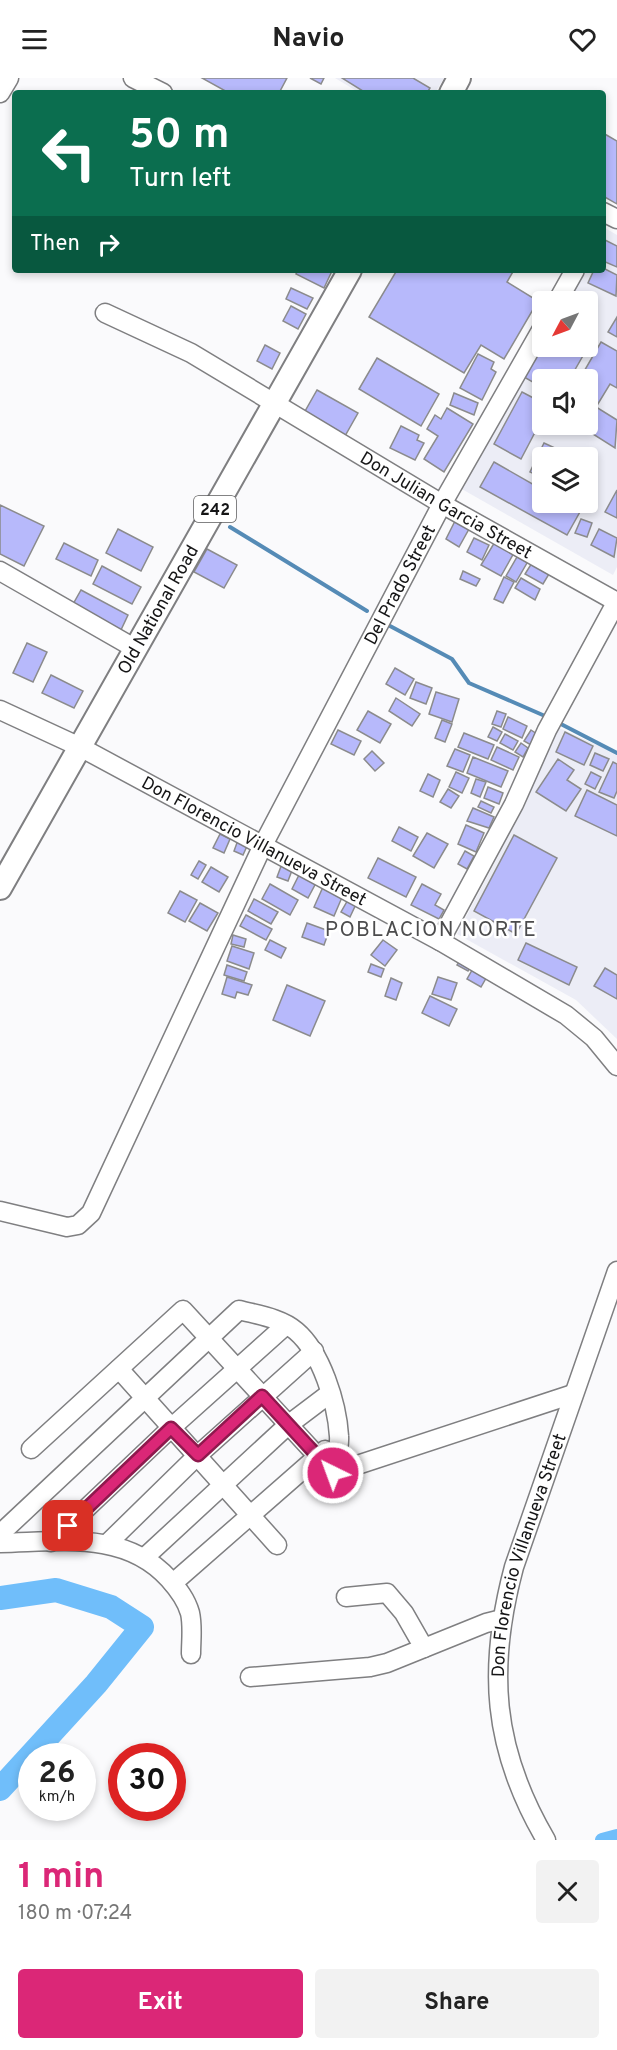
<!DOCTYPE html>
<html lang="en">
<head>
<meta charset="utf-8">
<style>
  body { margin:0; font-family:Overpass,sans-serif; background:#f2f2f2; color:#222; height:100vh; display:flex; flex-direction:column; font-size:22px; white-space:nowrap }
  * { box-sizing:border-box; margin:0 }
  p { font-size:20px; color:#767676 }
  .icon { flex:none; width:33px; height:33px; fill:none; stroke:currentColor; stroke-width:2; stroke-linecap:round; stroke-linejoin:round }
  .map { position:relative; height:1762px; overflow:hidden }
  .sheet { display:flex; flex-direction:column; background:#fff; flex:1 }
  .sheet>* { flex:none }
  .banner { position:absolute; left:12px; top:12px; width:594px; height:183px; border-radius:6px; box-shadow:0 3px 9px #0003; background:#0b6e4f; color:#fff; overflow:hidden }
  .needle { width:39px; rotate:229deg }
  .controls { position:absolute; left:532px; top:213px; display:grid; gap:12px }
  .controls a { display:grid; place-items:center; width:66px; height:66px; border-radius:6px; background:#fff; box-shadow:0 3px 9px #0003; font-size:30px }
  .speed { position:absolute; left:18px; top:1665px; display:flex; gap:12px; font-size:30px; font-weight:700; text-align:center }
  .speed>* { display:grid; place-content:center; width:78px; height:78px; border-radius:50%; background:#fff; box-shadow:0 3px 9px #0003; line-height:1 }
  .speed small { font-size:15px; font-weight:400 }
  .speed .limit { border:9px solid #d22; background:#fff; color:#111 }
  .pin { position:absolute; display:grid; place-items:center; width:51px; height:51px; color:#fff; margin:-26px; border-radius:12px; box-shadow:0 3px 9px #0006 }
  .me { position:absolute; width:66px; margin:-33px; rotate:318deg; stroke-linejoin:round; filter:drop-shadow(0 0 4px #0008) }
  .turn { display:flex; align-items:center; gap:21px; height:126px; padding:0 18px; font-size:27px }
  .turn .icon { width:78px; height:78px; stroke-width:2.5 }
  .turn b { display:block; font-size:42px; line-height:51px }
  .then { display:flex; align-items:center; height:57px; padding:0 18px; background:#0003; gap:12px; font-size:22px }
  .round { display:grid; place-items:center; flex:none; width:63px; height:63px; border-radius:6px; background:#f2f2f2 }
  .summary { display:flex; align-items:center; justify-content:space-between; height:102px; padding:0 18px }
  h1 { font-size:36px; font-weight:700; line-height:45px; color:#db2777 }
  .cta { display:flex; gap:12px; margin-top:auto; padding:12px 18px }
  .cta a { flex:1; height:69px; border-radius:6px; background:#db2777; color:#fff; font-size:24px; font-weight:700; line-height:69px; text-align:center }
  .cta a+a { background:#f2f2f2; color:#222 }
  header { display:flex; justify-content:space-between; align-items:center; height:78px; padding:0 18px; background:#fff; font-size:27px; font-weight:700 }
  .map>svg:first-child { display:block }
  .built { fill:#ecedf6; fill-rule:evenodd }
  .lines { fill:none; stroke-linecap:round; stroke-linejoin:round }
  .stream { stroke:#558bb6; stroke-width:4 }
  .canal { stroke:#70befa; stroke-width:14 }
  .river { stroke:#70befa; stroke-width:24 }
  .building { fill:#b7b9fb; stroke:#8b8b8c; stroke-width:1.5 }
  .minor-casing { stroke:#7f7f81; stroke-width:21 }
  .major-casing { stroke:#7f7f81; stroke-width:26 }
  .minor { stroke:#fff; stroke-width:18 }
  .major { stroke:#fff; stroke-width:22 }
  .route-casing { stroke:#8e194d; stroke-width:15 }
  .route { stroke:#db2777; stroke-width:10 }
  .labels { text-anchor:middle; stroke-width:5; stroke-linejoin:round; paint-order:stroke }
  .shield { fill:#fff; stroke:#5b5b5c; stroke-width:1.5 }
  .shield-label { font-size:16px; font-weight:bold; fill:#151516 }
  .street-label { font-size:18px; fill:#151516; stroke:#fff }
  .quarter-label { font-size:21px; letter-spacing:1.5px; fill:#4c4c4d; stroke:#fff }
</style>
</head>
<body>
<header><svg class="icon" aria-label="menu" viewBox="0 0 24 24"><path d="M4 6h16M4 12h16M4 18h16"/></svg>Navio<svg class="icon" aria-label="heart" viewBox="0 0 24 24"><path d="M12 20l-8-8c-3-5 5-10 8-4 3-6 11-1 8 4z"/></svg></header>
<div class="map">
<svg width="617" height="1762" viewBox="0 0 617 1762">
  <rect width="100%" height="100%" fill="#fafafc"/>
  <g class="built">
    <path d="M 335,0 L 444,0 L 435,15 L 360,15 Z"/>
    <path d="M 605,150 L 617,157 L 617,489 L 613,497 L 460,410 L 543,261 L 543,268 L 588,268 L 588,224 L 564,223 L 582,192 L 603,192 ZM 543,302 L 588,302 L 588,346 L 543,346 ZM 543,380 L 588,380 L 588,424 L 543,424 Z"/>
    <path d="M 557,649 L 617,676 L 617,961 L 576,922 L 457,856 L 523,731 Z"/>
  </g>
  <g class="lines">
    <g class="stream">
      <path d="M 230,449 L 367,533"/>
      <path d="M 390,548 L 452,581 L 469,605 L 545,638"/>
      <path d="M 557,644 L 617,675"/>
    </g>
    <path class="canal" d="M 602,1762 L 617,1758"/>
    <path class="river" d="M 0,1520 L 56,1512 L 111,1529 L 142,1549 L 96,1606 L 0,1711"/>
  </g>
  <g class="building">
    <path d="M 202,0 L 287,0 L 279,15 L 229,15 Z"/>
    <path d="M 310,0 L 324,0 L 321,6 Z"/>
    <path d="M 342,0 L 413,0 L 430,10 L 427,15 L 366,15 Z"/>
    <path d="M 603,55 L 617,63 L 617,126 L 603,118 Z"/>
    <path d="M 603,161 L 617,168 L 617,189 L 603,183 Z"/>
    <path d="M 603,190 L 617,197 L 616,218 L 588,205 L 594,192 Z"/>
    <path d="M 298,192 L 331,192 L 332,193 L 324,210 L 296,196 Z"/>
    <path d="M 397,192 L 514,192 L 507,204 L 538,223 L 504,281 L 481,267 L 464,295 L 369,239 Z"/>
    <path d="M 291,210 L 313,220 L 307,231 L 286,221 Z"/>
    <path d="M 291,228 L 306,236 L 298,251 L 283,243 Z"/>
    <path d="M 617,239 L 617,259 L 608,254 Z"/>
    <path d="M 601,264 L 617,273 L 617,310 L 610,306 L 596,329 L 617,342 L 615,370 L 577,346 L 588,346 L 588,302 L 579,302 Z"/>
    <path d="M 265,267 L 280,275 L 272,291 L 257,283 Z"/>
    <path d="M 543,267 L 543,268 L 588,269 L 569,302 L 543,302 L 543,310 L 524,299 Z"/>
    <path d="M 478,276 L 494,284 L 491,291 L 496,294 L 482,322 L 460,310 Z"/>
    <path d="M 377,280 L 439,316 L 421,348 L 359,311 Z"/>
    <path d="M 317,312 L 358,335 L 345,358 L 304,335 Z"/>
    <path d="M 522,314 L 543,325 L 543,339 L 521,381 L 494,366 Z"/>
    <path d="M 454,315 L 478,325 L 474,337 L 450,327 Z"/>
    <path d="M 447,330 L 473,346 L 444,394 L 424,381 L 438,358 L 427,351 L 435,337 L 441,341 Z"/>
    <path d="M 401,348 L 419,357 L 417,362 L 424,365 L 415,382 L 390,370 Z"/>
    <path d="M 544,365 L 568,376 L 566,380 L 543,380 L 543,400 L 530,394 Z"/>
    <path d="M 494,384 L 543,412 L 543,424 L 567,424 L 581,432 L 567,457 L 480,409 Z"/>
    <path d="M 617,412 L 617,440 L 605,434 Z"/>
    <path d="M 0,427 L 44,448 L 24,488 L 0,476 Z"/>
    <path d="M 581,441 L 592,445 L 587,459 L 575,455 Z"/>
    <path d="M 455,443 L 469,451 L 459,469 L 446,461 Z"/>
    <path d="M 118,451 L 153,469 L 141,493 L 106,475 Z"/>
    <path d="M 599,451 L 617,460 L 614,479 L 591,467 Z"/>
    <path d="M 474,460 L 489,467 L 482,482 L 467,474 Z"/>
    <path d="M 496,462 L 515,473 L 501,498 L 481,487 Z"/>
    <path d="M 64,465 L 98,482 L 91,498 L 56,481 Z"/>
    <path d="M 207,471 L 237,487 L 224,510 L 194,494 Z"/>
    <path d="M 521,472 L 531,478 L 516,504 L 506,498 Z"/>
    <path d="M 535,480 L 552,491 L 543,506 L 525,496 Z"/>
    <path d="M 102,488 L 141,509 L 132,526 L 93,506 Z"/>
    <path d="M 463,493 L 480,501 L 476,508 L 460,501 Z"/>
    <path d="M 504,499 L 514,504 L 503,525 L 494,521 Z"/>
    <path d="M 521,500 L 540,511 L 535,522 L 515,510 Z"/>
    <path d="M 81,512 L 128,537 L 120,554 L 72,528 Z"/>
    <path d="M 27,565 L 47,574 L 33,604 L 13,595 Z"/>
    <path d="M 395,590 L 414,601 L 405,617 L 386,606 Z"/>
    <path d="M 51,597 L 83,613 L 74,630 L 42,615 Z"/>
    <path d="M 416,604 L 432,610 L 426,626 L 410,620 Z"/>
    <path d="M 436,614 L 459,621 L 452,644 L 429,636 Z"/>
    <path d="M 396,620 L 420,636 L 412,648 L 389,633 Z"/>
    <path d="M 368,633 L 391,646 L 380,665 L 357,652 Z"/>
    <path d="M 497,633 L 506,636 L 501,649 L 492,646 Z"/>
    <path d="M 508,639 L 527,648 L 522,660 L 503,651 Z"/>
    <path d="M 442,642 L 452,646 L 445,664 L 435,660 Z"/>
    <path d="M 493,649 L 502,654 L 497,663 L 488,659 Z"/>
    <path d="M 338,652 L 361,663 L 354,677 L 331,666 Z"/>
    <path d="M 531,652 L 537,656 L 531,667 L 524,663 Z"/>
    <path d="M 565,654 L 593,668 L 584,687 L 556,674 Z"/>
    <path d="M 464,655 L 494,667 L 488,681 L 458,669 Z"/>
    <path d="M 505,656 L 518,663 L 513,672 L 500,665 Z"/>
    <path d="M 521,665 L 528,670 L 523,679 L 515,674 Z"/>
    <path d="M 497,669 L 519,679 L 513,692 L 491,682 Z"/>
    <path d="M 455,671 L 470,677 L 463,694 L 447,688 Z"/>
    <path d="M 372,673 L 384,685 L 375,693 L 364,681 Z"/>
    <path d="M 595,675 L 609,681 L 603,693 L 590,687 Z"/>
    <path d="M 473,679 L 508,693 L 501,709 L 467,695 Z"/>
    <path d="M 558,681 L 574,692 L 567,702 L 581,711 L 566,733 L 536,714 Z"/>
    <path d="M 613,684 L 617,686 L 617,713 L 614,720 L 599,714 Z"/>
    <path d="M 456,694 L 469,700 L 462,715 L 449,709 Z"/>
    <path d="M 591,694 L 601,699 L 595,711 L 585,706 Z"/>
    <path d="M 428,696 L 440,702 L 433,719 L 420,713 Z"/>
    <path d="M 476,701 L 486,704 L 480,719 L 471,715 Z"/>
    <path d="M 488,709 L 503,715 L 499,726 L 484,720 Z"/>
    <path d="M 448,711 L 459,718 L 451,730 L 440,724 Z"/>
    <path d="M 587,712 L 617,727 L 617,758 L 575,738 Z"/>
    <path d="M 481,723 L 494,729 L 491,735 L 478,729 Z"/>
    <path d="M 473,730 L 494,739 L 489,750 L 467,743 Z"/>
    <path d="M 466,747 L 484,755 L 476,774 L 458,766 Z"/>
    <path d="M 399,749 L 418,759 L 411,773 L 392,763 Z"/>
    <path d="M 427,755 L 448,766 L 434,790 L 413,778 Z"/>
    <path d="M 220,756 L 230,761 L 224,775 L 213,770 Z"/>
    <path d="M 514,757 L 557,780 L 516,856 L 474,833 Z"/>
    <path d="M 238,762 L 248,766 L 243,777 L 234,773 Z"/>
    <path d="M 465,773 L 474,778 L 467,791 L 458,786 Z"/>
    <path d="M 378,780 L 416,799 L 406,819 L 368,800 Z"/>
    <path d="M 199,783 L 206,787 L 198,801 L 191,797 Z"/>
    <path d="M 283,783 L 294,787 L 288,803 L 277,799 Z"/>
    <path d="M 211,789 L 228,799 L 219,814 L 202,804 Z"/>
    <path d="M 300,795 L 317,803 L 308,820 L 292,811 Z"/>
    <path d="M 270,806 L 298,822 L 290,837 L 262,821 Z"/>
    <path d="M 422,806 L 441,816 L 435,827 L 444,832 L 439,841 L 411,827 Z"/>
    <path d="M 323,809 L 343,817 L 334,838 L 314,829 Z"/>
    <path d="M 180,813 L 197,822 L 185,844 L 168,835 Z"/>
    <path d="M 349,820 L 357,824 L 350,839 L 341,834 Z"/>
    <path d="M 254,821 L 278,834 L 271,846 L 248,833 Z"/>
    <path d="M 200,825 L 218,835 L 207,853 L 189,843 Z"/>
    <path d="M 246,837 L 272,851 L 266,862 L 240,848 Z"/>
    <path d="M 307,845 L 329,853 L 324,867 L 302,859 Z"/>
    <path d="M 233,857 L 246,861 L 244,869 L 231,866 Z"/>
    <path d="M 270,862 L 286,870 L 281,880 L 265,872 Z"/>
    <path d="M 383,862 L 397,872 L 385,888 L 371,877 Z"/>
    <path d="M 526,865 L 577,889 L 569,907 L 518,882 Z"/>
    <path d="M 232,868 L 254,875 L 249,891 L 227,883 Z"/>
    <path d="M 463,878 L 473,884 L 468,893 L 457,887 Z"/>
    <path d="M 371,886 L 384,891 L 381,899 L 368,894 Z"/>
    <path d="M 227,887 L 247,894 L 244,903 L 224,897 Z"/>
    <path d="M 475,887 L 489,895 L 481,909 L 467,901 Z"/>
    <path d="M 605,890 L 617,897 L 617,921 L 594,908 Z"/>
    <path d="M 227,899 L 252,907 L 248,917 L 237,914 L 235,920 L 222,916 Z"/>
    <path d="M 438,899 L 457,905 L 451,922 L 432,916 Z"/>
    <path d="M 391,900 L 402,905 L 396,922 L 385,918 Z"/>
    <path d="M 287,907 L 325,923 L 310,958 L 273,942 Z"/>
    <path d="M 430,918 L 457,931 L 449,948 L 422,935 Z"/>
  </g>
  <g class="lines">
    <defs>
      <g id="minor">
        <path d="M 133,0 L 163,15"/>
        <path d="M 0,15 L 9,0"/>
        <path d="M 603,134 L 617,141"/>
        <path d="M 557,224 L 575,192"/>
        <path id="s1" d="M 105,235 L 191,275 L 442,426 L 617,524"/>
        <path d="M 0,493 L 136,571"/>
        <path id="s2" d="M 0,632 L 80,669 L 440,863 L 566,937 L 594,960 L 617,988"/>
        <path d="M 440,863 L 514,726 L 547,652 L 617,523"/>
        <path id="s3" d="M 0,1133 L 67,1149 L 78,1147 L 91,1135 L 263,767 L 442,426 L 543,249"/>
        <path d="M 119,1291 L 277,1467"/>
        <path d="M 31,1371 L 183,1232 L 333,1395"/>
        <path d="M 333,1395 L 573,1316"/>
        <path d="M 0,1456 L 239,1232 C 258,1237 281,1240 296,1253 C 321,1274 337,1325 339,1358 C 340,1370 335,1384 333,1395"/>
        <path d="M 51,1464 L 171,1350 L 286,1247"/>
        <path d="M 0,1465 C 59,1464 125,1452 169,1501 C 178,1511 186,1521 190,1535 C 193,1548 191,1563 191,1576"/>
        <path d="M 107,1466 L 198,1377 L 314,1273"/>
        <path d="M 144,1480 L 288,1347 L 329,1316"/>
        <path d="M 173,1505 L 325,1372"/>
        <path d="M 346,1519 L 387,1515 L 404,1535 L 424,1570"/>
        <path d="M 250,1599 L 370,1589 L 387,1585 L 486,1545 L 502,1541"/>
        <path id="s4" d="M 546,1762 C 492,1670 487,1590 514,1489 L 617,1193"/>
      </g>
      <g id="major">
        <path d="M 451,15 L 459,0"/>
        <path id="s5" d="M 0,810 L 350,192"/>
      </g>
    </defs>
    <use href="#minor" class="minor-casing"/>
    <use href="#major" class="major-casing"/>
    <use href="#minor" class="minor"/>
    <use href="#major" class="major"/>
  </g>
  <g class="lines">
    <defs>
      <path id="route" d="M 68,1448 L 171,1350 L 198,1377 L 262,1318 L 333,1395"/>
    </defs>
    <use href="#route" class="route-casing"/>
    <use href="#route" class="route"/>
  </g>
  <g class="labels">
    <rect class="shield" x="194" y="418" width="42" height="26" rx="4.5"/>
    <g class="shield-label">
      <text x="215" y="437">242</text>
    </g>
    <g class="street-label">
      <text dy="6" stroke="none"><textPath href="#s1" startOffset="392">Don Julian Garcia Street</textPath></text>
      <text dy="6" stroke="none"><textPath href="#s3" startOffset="798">Del Prado Street</textPath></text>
      <text dy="6" stroke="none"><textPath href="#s5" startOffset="320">Old National Road</textPath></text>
      <text dy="6" stroke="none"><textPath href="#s2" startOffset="286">Don Florencio Villanueva Street</textPath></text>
      <text dy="6" stroke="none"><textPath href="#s4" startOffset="298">Don Florencio Villanueva Street</textPath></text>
    </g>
    <g class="quarter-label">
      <text x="431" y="858">POBLACION NORTE</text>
    </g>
  </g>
</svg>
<div class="controls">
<a><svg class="needle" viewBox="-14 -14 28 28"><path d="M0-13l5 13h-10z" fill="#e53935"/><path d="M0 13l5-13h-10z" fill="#767676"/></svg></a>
<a><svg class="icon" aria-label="sound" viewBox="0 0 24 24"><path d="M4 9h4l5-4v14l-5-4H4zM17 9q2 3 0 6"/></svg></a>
<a><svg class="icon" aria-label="layers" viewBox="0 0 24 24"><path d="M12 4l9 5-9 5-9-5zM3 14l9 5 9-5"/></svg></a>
</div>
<div class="speed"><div>26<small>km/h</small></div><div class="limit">30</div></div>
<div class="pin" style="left:68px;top:1448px;background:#d93025"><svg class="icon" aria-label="arrive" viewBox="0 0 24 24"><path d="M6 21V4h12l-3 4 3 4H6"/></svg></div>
<svg class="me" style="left:333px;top:1395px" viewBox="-20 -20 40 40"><circle r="17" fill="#db2777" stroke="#fff" stroke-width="3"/><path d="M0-11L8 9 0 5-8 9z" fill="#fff"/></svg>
<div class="banner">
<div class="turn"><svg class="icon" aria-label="left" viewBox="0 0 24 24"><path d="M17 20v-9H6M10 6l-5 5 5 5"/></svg><div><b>50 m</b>Turn left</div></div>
<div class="then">Then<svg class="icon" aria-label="right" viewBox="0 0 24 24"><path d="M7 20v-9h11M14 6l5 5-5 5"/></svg></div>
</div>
</div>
<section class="sheet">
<div class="summary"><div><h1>1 min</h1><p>180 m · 07:24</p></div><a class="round"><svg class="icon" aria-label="close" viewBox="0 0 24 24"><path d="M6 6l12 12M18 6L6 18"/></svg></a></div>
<div class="cta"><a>Exit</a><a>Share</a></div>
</section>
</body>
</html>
